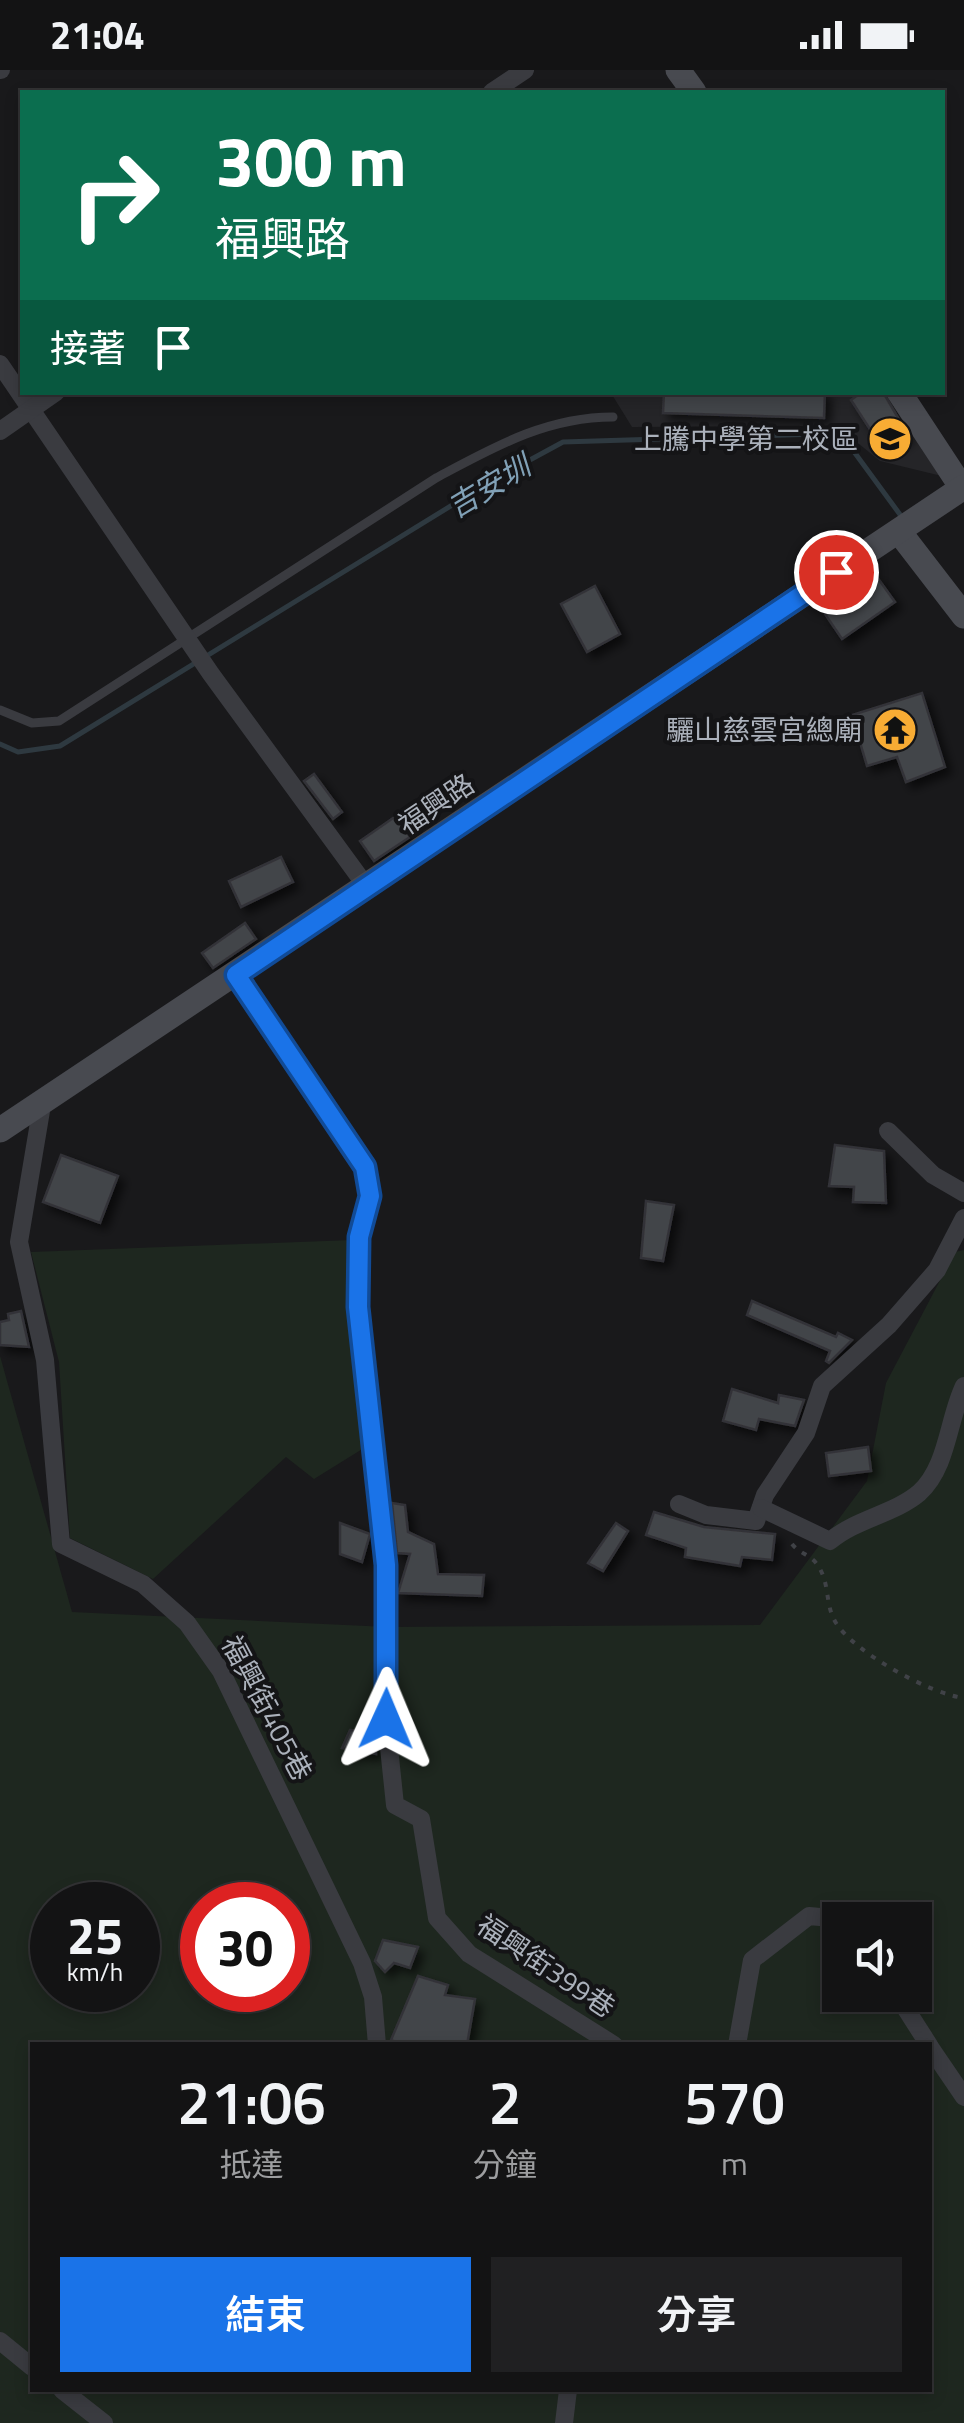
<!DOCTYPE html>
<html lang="zh-TW">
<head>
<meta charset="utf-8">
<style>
  body { margin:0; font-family:"Titillium Web","Noto Sans TC",sans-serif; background:#202022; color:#f1f3f6; height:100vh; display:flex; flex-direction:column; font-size:38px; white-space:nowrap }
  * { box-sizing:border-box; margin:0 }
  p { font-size:32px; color:#9d9ea0 }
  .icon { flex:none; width:55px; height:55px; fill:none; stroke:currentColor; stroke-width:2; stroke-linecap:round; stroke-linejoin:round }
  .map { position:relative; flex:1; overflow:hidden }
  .sheet { position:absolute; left:30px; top:1972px; width:902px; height:350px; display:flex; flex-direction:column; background:#131314; border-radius:0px; box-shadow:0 5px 15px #0003,0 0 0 2px #323234 }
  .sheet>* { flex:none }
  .guide { position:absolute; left:20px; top:20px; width:925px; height:305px; border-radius:0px; box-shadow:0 5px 15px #0003,0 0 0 2px #323234; background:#0b6e4f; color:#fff; overflow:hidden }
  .buttons { position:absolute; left:822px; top:1832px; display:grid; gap:20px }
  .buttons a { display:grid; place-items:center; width:110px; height:110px; border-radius:0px; background:#131314; box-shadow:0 5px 15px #0003,0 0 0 2px #323234; font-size:50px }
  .speed { position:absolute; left:30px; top:1812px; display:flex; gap:20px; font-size:50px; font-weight:700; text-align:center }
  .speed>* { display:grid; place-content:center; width:130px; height:130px; border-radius:50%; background:#131314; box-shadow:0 5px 15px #0003,0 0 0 2px #323234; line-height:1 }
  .speed small { font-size:25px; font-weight:400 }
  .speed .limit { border:15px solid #d22; background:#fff; color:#111 }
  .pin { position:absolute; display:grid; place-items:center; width:85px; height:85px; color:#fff; margin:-42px; border:5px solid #fff; border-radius:50%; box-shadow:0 2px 10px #0007 }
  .me { position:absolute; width:110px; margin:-55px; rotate:1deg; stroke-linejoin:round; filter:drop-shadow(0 0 8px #0008) }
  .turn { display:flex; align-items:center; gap:35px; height:210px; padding:0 30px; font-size:45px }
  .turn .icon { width:130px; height:130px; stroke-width:2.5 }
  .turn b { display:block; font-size:70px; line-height:85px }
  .then { display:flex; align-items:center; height:95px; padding:0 30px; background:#0003; gap:20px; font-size:38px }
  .eta { display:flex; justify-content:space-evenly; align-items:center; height:170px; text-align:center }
  .eta b { font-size:60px; font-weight:600; line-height:70px }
  .action { display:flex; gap:20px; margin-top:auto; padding:20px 30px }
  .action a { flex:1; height:115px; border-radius:0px; background:#1a73e8; color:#fff; font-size:40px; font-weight:600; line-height:115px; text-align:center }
  .action a+a { background:#202022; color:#f1f3f6 }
  .status { display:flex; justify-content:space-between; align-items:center; height:70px; padding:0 50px; background:#131314; direction:ltr }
  .status svg { height:28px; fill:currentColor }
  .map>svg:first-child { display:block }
  .built { fill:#252528 }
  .green { fill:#1e271f; fill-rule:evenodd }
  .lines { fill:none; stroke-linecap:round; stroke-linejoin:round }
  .stream { stroke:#2e3940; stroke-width:5 }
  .building { fill:#434448; stroke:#333337; stroke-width:2.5; filter:url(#shadow) }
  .path { stroke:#404247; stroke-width:4; stroke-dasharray:5 8; stroke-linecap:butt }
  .lane { stroke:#3a3b40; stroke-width:9 }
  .street { stroke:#3a3b40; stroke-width:18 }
  .secondary { stroke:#484a50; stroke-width:25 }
  .route-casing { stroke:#114b97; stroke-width:25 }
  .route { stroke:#1a73e8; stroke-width:18 }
  .labels { text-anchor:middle; stroke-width:8; stroke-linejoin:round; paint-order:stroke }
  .poi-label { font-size:28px; fill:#abb1bb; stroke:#141416; text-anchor:end }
  .street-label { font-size:28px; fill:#abb1bb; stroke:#141416 }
  .water-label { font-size:30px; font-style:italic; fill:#81a1b7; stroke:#141416 }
</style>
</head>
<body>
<div class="status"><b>21:04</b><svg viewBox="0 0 49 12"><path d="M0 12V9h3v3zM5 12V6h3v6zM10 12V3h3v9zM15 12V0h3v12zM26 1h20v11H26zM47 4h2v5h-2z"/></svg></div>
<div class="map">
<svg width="964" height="2353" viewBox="0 0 964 2353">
  <defs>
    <filter id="shadow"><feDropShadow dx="6" dy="6" stdDeviation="5" flood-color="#0009"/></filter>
  </defs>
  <rect width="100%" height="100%" fill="#19191b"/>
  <path class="built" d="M 611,323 L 893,323 L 954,409 L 880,391 L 848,365 L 818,356 L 632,357 Z"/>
  <g class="green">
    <path d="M 352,1170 L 364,1378 L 314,1409 L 286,1387 L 153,1509 L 70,1468 L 59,1292 L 31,1182 Z"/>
    <path d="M 964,1180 L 964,2353 L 0,2353 L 0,1286 L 72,1542 L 388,1557 L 760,1555 L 867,1411 L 886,1313 L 955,1182 ZM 52,1835 L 138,1835 L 138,1920 L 52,1920 ZM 202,1835 L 288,1835 L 288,1920 L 202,1920 ZM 840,1850 L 915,1850 L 915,1925 L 840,1925 ZM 32,1975 L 930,1975 L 930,2320 L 32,2320 Z"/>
  </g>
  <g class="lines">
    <path class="stream" d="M 0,674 L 18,682 L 60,676 L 493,410 L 563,372 L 818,364 L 852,379 L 904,450"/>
  </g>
  <g class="building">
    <path d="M 664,322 L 825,322 L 824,348 L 663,343 Z"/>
    <path d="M 862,322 L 883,322 L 908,365 L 892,376 L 885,365 L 877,370 L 851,330 Z"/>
    <path d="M 877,507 L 895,532 L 842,569 L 825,544 Z"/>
    <path d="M 595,516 L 620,564 L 587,582 L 561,534 Z"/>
    <path d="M 922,623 L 945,697 L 906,712 L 897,687 L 867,696 L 852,645 Z"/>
    <path d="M 314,704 L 342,742 L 333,749 L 304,711 Z"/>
    <path d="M 396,746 L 410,767 L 374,791 L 360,771 Z"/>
    <path d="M 281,787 L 293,812 L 241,837 L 229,811 Z"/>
    <path d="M 245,853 L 256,869 L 213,898 L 202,883 Z"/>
    <path d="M 835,1075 L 884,1081 L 886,1133 L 853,1132 L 854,1117 L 829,1116 Z"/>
    <path d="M 61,1085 L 118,1106 L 100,1153 L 43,1132 Z"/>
    <path d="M 646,1131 L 674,1135 L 663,1191 L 641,1188 Z"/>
    <path d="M 752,1231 L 836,1267 L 838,1263 L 852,1270 L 829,1293 L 826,1291 L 830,1281 L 747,1245 Z"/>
    <path d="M 21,1241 L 29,1277 L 0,1275 L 0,1252 L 9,1250 L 8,1244 Z"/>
    <path d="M 732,1319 L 778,1333 L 779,1325 L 804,1330 L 795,1356 L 759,1349 L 756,1360 L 723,1351 Z"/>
    <path d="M 868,1377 L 871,1401 L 829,1406 L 826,1383 Z"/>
    <path d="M 392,1433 L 405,1435 L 408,1462 L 434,1474 L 438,1504 L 484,1505 L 482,1526 L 398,1523 L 410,1484 L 397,1483 Z"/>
    <path d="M 654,1442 L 704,1457 L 775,1464 L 772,1490 L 742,1487 L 740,1496 L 685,1487 L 686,1478 L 646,1465 Z"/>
    <path d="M 340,1453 L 370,1464 L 362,1492 L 340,1484 Z"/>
    <path d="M 616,1453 L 628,1461 L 603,1501 L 588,1493 Z"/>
    <path d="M 350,1660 L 375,1663 L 376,1684 L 342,1678 Z"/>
    <path d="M 383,1870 L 418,1877 L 410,1898 L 394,1893 L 385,1902 L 375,1891 Z"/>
    <path d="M 418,1906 L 448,1915 L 445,1925 L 475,1929 L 467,1975 L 403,1975 L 391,1970 Z"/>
  </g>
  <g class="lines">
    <path class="path" d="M 792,1474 C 799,1483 810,1485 816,1493 C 831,1512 824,1534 836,1553 C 854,1582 930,1624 964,1628"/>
    <path class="lane" d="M 0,640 L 32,653 L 59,651 L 436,408 C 494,377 546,347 613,347"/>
    <g class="street">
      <path d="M 0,0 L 1,0"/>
      <path d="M 492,22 L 525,0"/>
      <path d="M 0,294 L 211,604 L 366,816"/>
      <path d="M 0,361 L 56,322"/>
      <path d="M 236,905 L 365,1097 L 370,1126 L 359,1167 L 358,1237 L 386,1495 L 386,1649 L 395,1735 L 421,1749 L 437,1848 L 469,1884 L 614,1975"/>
      <path d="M 43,1029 L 19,1172 L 45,1290 L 61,1474 L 143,1514 L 187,1553 L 221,1601 L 362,1893 L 373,1927 L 377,1975"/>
      <path d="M 888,1061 L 933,1105 L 964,1123"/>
      <path d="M 679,1434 L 706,1445 L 756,1451 L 765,1425 L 806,1363 L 822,1316 L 889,1255 L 937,1200 L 964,1148"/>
      <path d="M 761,1438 L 830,1471 C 856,1449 894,1444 919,1423 C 948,1397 948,1349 964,1316"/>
      <path d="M 897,1925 L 929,1975"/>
      <path d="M 737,1975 L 752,1890 L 809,1846 L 853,1850"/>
      <path d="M 930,1977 L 964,2027"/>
      <path d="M 0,2271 L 32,2297"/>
      <path d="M 62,2320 L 104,2353"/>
      <path d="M 564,2353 L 568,2320"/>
    </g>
    <g class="secondary">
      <path d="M 678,0 L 694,22"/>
      <path d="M 899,322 L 962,418"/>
      <path d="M 900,463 L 964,546"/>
      <path d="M 0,1060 L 964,417"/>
    </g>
  </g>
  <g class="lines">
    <defs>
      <path id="route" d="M 386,1649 L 386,1495 L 358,1237 L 359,1167 L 370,1126 L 365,1097 L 236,905 L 836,502"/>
    </defs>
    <use href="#route" class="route-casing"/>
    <use href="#route" class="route"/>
  </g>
  <defs>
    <symbol id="school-disc" viewBox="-11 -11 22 22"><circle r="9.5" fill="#f8ac34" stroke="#141416"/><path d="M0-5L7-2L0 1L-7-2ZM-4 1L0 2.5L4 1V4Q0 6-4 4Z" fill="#111"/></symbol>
    <symbol id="temple-disc" viewBox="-11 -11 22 22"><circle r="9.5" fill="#f8ac34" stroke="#141416"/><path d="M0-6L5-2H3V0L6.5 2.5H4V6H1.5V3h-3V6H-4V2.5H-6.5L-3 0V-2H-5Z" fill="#111"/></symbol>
  </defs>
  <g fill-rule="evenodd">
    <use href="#school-disc" x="865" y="344" width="50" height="50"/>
    <use href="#temple-disc" x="870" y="635" width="50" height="50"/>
  </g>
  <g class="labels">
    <g class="poi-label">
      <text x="858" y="379">上騰中學第二校區</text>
      <text x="862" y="670">驪山慈雲宮總廟</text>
    </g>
    <g class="street-label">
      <text transform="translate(436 734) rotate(-34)" y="10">福興路</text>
      <text transform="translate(267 1638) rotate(62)" y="10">福興街405巷</text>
      <text transform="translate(546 1896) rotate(34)" y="10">福興街399巷</text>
    </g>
    <g class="water-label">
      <text transform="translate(489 417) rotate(-31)" y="10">吉安圳</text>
    </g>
  </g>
</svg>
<div class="buttons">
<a><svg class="icon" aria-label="sound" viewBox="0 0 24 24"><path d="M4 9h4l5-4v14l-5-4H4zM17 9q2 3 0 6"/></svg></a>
</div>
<div class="speed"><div>25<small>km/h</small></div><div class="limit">30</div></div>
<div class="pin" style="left:836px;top:502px;background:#d93025"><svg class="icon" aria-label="arrive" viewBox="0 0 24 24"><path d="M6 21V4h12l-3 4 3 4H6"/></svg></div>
<svg class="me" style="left:386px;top:1649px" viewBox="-20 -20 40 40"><path d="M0-17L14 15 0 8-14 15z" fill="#1a73e8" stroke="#fff" stroke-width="4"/></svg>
<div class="guide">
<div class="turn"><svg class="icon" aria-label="right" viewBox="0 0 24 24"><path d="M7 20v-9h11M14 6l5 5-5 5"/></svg><div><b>300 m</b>福興路</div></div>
<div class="then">接著<svg class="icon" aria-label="arrive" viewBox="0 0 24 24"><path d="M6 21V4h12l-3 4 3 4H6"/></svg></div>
</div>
<section class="sheet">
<div class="eta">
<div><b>21:06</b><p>抵達</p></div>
<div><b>2</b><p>分鐘</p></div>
<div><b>570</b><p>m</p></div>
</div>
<div class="action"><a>結束</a><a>分享</a></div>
</section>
</div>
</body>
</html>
